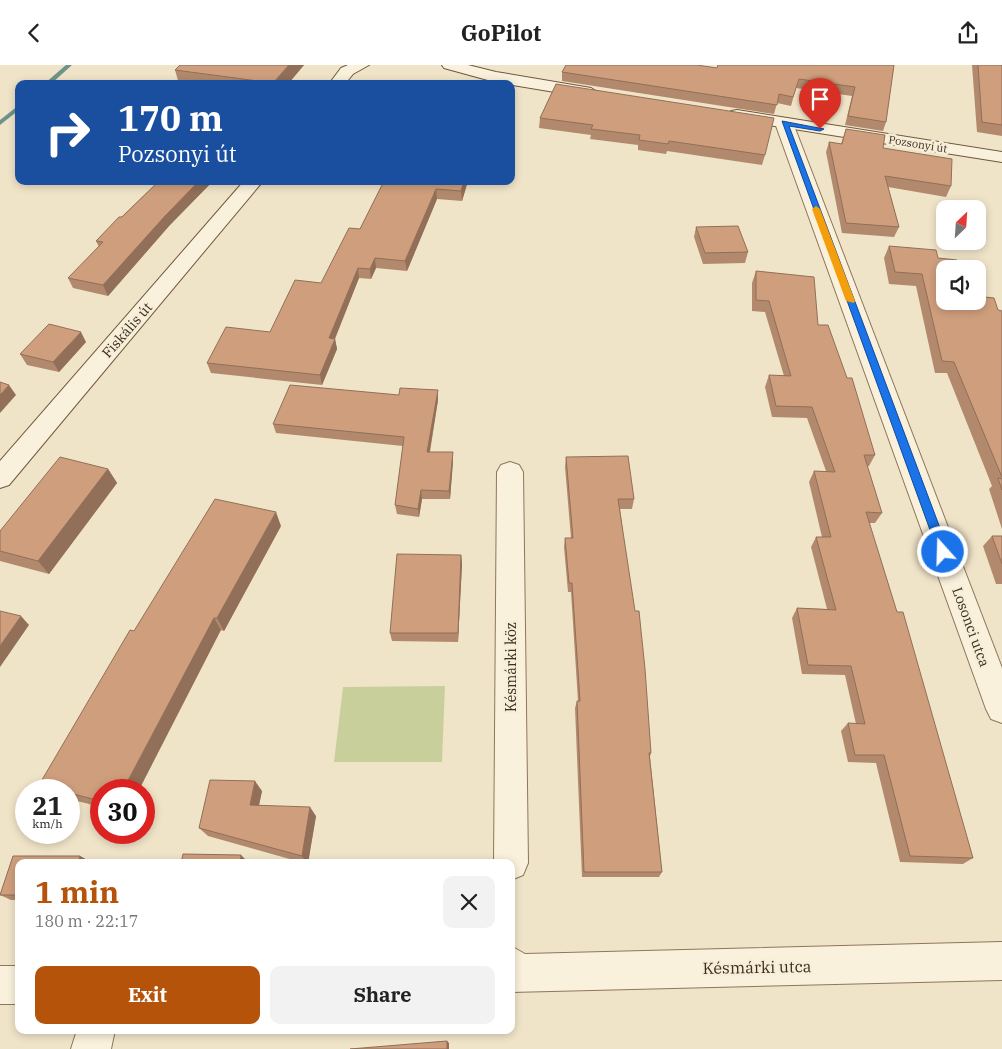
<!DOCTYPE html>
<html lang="en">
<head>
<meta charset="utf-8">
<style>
  body { margin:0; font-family:"IBM Plex Serif",serif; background:#f2f2f2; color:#222; height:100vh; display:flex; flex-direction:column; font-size:19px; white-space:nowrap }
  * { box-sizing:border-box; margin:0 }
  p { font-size:16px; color:#767676 }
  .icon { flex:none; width:28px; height:28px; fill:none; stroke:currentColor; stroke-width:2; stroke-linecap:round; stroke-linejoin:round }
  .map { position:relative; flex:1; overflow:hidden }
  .sheet { position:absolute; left:15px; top:794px; width:500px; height:175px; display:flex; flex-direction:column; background:#fff; border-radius:10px; box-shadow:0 2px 8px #0003 }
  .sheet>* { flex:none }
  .hud { position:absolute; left:15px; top:15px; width:500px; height:105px; border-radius:10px; box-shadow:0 2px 8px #0003; background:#1a4fa0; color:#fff; overflow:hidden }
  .needle { width:32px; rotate:25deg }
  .controls { position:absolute; left:936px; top:135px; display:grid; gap:10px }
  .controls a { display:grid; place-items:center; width:50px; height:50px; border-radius:10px; background:#fff; box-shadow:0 2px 8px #0003; font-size:25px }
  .speed { position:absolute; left:15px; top:714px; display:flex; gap:10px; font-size:25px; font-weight:700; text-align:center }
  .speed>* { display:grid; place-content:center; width:65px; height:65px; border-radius:50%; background:#fff; box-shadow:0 2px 8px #0003; line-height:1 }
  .speed small { font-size:12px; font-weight:400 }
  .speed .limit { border:8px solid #d22; background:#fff; color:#111 }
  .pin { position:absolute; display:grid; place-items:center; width:42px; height:42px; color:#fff; margin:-51px -21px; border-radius:50% 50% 50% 0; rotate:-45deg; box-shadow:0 0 5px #0007 }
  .pin .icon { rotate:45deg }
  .me { position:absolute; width:55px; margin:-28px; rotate:340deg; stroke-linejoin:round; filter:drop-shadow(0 0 4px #0008) }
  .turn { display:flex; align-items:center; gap:18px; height:105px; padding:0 20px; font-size:22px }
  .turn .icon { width:65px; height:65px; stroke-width:2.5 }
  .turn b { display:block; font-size:35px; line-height:42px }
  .round { display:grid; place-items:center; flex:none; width:52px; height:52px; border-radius:10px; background:#f2f2f2 }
  .summary { display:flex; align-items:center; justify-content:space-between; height:85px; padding:0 20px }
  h1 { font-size:30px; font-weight:700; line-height:38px; color:#b45309 }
  .cta { display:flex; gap:10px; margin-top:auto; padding:10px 20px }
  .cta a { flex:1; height:58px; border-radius:10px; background:#b45309; color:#fff; font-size:20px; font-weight:700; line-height:58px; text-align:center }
  .cta a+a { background:#f2f2f2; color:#222 }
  header { display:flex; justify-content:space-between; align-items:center; height:65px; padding:0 20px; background:#fff; font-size:22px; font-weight:700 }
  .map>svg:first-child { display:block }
  .green { fill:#c9cf9b }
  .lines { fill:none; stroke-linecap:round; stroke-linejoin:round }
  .stream { fill:#6f938a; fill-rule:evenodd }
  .street-casing { stroke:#8d765c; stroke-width:2 }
  .secondary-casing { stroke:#6f573f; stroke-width:2 }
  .street { fill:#faf1dc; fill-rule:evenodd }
  .secondary { fill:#faf1dc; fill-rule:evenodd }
  .wall { fill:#b2896c }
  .shaded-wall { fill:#916f58 }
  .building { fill:#cf9f7d; stroke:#916f58 }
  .route { fill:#1a73e8; stroke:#114b97 }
  .slow { fill:#f59e0b }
  .labels { text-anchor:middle; stroke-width:5; stroke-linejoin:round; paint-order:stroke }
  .far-street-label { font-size:11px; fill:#3d2e20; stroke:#f7eed8 }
  .street-label { font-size:14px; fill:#3d2e20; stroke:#f7eed8 }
  .near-street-label { font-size:16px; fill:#3d2e20; stroke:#f7eed8 }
</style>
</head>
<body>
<header><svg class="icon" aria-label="back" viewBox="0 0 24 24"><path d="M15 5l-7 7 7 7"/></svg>GoPilot<svg class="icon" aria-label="share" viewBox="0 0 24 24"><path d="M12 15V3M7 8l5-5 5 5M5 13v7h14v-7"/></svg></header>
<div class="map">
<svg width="1002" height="984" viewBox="0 0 1002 984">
  <rect width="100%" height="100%" fill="#f0e4c8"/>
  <path class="green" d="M 445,621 L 442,697 L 334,697 L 343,622 Z"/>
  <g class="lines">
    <g class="stream">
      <path d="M 66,0 L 72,0 L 51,19 L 44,19 Z"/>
      <path d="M 19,40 L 19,45 L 0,60 L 0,55 Z"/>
    </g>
    <defs>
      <g id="street">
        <path d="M 784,53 L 790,54 L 793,58 L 1002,603 L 1002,658 L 991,654 L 986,644 L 775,58 L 778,54 Z"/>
        <path d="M 510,397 L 519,400 L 523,407 L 528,798 L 523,810 L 511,815 L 511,798 L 494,798 L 497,407 L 501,400 Z"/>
        <path d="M 1002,877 L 1002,915 L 511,927 L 511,881 L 525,889 Z"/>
        <rect x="0" y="901" width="19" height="38"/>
        <path d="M 77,965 L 115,965 L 111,984 L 71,984 Z"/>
      </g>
      <g id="secondary">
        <path d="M 348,0 L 369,0 L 353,9 L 345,19 L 329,19 L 341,3 Z"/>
        <path d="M 442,0 L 468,0 L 496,7 L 591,23 L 599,28 L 591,33 L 495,17 L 444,3 Z"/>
        <path d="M 737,45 L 1002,87 L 1002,97 L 731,54 L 729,50 L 731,46 Z"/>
        <path d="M 244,116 L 263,116 L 9,420 L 0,423 L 0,396 Z"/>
      </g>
    </defs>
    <use href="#street" class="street-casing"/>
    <use href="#secondary" class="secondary-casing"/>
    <use href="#street" class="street"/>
    <use href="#secondary" class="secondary"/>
  </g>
  <g class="wall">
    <path d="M 180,0 L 304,0 L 288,19 L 179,19 L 175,5 Z"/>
    <path d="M 894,0 L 886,57 L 883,66 L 845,60 L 852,31 L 796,23 L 791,41 L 777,38 L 774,49 L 562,16 L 562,7 Z"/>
    <path d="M 972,0 L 1002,0 L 1002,71 L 977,67 Z"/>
    <path d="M 556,19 L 765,90 L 762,100 L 667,86 L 666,89 L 638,85 L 638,80 L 590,74 L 591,70 L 539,63 L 540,53 Z"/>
    <path d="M 846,64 L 883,83 L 951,121 L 946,132 L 888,122 L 899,162 L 894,172 L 842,168 L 826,87 L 829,77 L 841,79 Z"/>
    <path d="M 159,116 L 213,116 L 169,161 L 108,231 L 73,223 L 68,213 L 99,182 L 96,176 Z"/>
    <path d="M 384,116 L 468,116 L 462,136 L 437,134 L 407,206 L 376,203 L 371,214 L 359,213 L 335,274 L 337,284 L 322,320 L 211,308 L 207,298 L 270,267 L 321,218 L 360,164 Z"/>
    <path d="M 696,162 L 748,187 L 745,198 L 703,199 L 694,172 Z"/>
    <path d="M 889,181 L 958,199 L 985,232 L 998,245 L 1002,246 L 1002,464 L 989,424 L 992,421 L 947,308 L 935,308 L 916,221 L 889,219 L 884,193 Z"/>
    <path d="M 756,206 L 818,260 L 875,390 L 869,401 L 867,401 L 882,448 L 875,458 L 869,458 L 973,793 L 963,799 L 900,797 L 876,698 L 848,697 L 841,666 L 848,658 L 856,659 L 845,610 L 802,609 L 792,553 L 797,543 L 827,544 L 811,482 L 816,472 L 822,472 L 809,417 L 814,406 L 826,406 L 807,353 L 772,352 L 765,322 L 769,310 L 784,311 L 765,247 L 752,246 L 752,218 Z"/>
    <path d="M 86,277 L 59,307 L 27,300 L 20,289 Z"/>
    <path d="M 438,335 L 430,387 L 453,396 L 450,434 L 422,434 L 419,452 L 397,449 L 395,440 L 403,381 L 276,368 L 273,359 Z"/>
    <path d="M 566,392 L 634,434 L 632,444 L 620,444 L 651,688 L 650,692 L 662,807 L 659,812 L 582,812 L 575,643 L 577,636 L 578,636 L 571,527 L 568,527 L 564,482 L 565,473 L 571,473 L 565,402 Z"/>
    <path d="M 108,404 L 117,418 L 49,509 L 0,496 L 0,466 Z"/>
    <path d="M 281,461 L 224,566 L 221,565 L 101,725 L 101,742 L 69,734 L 69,725 L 47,725 L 39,720 L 134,566 Z"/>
    <path d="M 992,471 L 1002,471 L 1002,519 L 996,519 L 983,481 Z"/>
    <path d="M 461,490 L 462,499 L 458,577 L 392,576 L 390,568 Z"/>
    <path d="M 262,726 L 259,740 L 316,751 L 308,798 L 304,798 L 208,771 L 199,763 Z"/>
    <path d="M 13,791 L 80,791 L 89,796 L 88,798 L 19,798 L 19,835 L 11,835 L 0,830 Z"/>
  </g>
  <g class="shaded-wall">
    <path d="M 289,0 L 304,0 L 288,19 L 273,19 Z"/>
    <path d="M 199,116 L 213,116 L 169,161 L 108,231 L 103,220 L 165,151 Z"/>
    <path d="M 464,116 L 468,116 L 462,136 L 461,126 Z"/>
    <path d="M 436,124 L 437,134 L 407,206 L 405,196 Z"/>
    <path d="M 375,193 L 376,203 L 371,214 L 370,204 Z"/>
    <path d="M 358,203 L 359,213 L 331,283 L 329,273 Z"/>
    <path d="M 81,267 L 86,277 L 59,307 L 53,297 Z"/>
    <path d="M 335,274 L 337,284 L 322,320 L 320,310 Z"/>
    <path d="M 9,320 L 16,330 L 0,348 L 0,330 Z"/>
    <path d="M 438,325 L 438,335 L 428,396 L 427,387 Z"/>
    <path d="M 453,387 L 453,396 L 450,434 L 449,426 Z"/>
    <path d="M 108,404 L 117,418 L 49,509 L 38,496 Z"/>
    <path d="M 421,425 L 422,434 L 419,452 L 418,444 Z"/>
    <path d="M 276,447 L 281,461 L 224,566 L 217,553 Z"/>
    <path d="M 461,490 L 462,499 L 458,577 L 458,568 Z"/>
    <path d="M 21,551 L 29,560 L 0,602 L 0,581 Z"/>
    <path d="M 214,553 L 221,565 L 139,725 L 123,725 Z"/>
    <path d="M 255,716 L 262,726 L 257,749 L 250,740 Z"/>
    <path d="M 310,742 L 316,751 L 308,798 L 307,798 L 302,791 Z"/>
    <path d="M 241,790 L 249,798 L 240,798 Z"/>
    <path d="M 80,791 L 89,796 L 88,798 L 78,798 Z"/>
    <path d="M 447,976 L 449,978 L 449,984 L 447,984 Z"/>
  </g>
  <g class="building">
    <path d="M 180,0 L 289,0 L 273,18 L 175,5 Z"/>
    <path d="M 566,0 L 697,0 L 717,3 L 718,0 L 894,0 L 886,57 L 848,51 L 855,22 L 799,14 L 793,32 L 779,29 L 777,40 L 562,7 Z"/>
    <path d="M 978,0 L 1002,0 L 1002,60 L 982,57 Z"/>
    <path d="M 556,19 L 774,53 L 765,90 L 669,76 L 668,79 L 639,75 L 640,70 L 591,64 L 593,60 L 540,53 Z"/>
    <path d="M 846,64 L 885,70 L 883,83 L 952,94 L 951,121 L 885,111 L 899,162 L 846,158 L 829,77 L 842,79 Z"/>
    <path d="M 159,116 L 199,116 L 165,151 L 103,220 L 68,213 L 103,177 L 96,176 L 119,152 L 122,152 Z"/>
    <path d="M 384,116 L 464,116 L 461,126 L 436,124 L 405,196 L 375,193 L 370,204 L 358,203 L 329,273 L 335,274 L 320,310 L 207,298 L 226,262 L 270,267 L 295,215 L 321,218 L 349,163 L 360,164 Z"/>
    <path d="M 738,161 L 748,187 L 705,188 L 696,162 Z"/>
    <path d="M 889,181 L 936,185 L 938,193 L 957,195 L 958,199 L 975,200 L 976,204 L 945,204 L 945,236 L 978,236 L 978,208 L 985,232 L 994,233 L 998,245 L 1002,246 L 1002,412 L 954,297 L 942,296 L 922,209 L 895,207 Z"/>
    <path d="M 756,206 L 814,212 L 818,260 L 828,260 L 847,313 L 852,313 L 875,390 L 864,390 L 882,448 L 866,447 L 897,547 L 903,547 L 973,793 L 910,791 L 884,690 L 855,690 L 848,658 L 865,659 L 851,601 L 808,600 L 797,543 L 836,545 L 816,472 L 831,472 L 814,406 L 835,407 L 812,342 L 776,341 L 769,310 L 791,311 L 769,236 L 756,235 Z"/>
    <path d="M 49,259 L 81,267 L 53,297 L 20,289 Z"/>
    <path d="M 0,317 L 9,320 L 0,330 Z"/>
    <path d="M 290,320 L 399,330 L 400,323 L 438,325 L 427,387 L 453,387 L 449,426 L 421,425 L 418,444 L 395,440 L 404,372 L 273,359 Z"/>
    <path d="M 628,391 L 634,434 L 618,434 L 635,546 L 639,546 L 645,604 L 651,688 L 649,688 L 662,807 L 584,807 L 577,636 L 580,636 L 572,518 L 569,518 L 565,473 L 573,473 L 566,392 Z"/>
    <path d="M 60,392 L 108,404 L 38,496 L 0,486 L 0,466 Z"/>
    <path d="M 998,413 L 1002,414 L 1002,425 Z"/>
    <path d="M 215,434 L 276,447 L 217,553 L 214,553 L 123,725 L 101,725 L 101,736 L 69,728 L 69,725 L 59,725 L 39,720 L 130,565 L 134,566 Z"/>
    <path d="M 992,471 L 1002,471 L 1002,499 Z"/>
    <path d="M 397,489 L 461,490 L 458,568 L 390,568 Z"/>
    <path d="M 0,546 L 21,551 L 0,581 Z"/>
    <path d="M 210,715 L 255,716 L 250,740 L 310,742 L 302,791 L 199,763 Z"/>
    <path d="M 183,789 L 241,790 L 240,798 L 181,798 Z"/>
    <path d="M 13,791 L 80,791 L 78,798 L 19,798 L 19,830 L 0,830 Z"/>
    <path d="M 447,976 L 447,984 L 350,984 Z"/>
  </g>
  <path class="route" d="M 782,56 L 824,64 L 820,66 L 789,61 L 949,487 L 947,490 L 943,491 L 938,487 Z"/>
  <path class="slow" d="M 816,141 L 820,144 L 855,236 L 854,238 L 846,236 L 812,144 Z"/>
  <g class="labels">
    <g class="far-street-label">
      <text transform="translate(918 79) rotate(9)" y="4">Pozsonyi út</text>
    </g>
    <g class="street-label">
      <text transform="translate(127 265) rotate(-49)" y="5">Fiskális út</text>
      <text transform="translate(971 562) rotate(70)" y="5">Losonci utca</text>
      <text transform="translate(511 602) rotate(-90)" y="5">Késmárki köz</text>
    </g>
    <g class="near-street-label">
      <text transform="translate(757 902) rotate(-1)" y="6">Késmárki utca</text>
    </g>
  </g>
</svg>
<div class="controls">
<a><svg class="needle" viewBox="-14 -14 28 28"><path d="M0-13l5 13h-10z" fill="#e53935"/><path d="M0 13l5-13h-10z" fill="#767676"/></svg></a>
<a><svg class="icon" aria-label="sound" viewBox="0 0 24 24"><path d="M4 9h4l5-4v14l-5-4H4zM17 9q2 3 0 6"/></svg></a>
</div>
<div class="speed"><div>21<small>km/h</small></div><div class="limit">30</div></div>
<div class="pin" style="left:820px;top:64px;background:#d93025"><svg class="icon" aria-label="arrive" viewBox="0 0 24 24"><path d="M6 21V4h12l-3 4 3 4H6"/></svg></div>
<svg class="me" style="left:943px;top:487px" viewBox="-20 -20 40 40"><circle r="17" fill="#1a73e8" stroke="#fff" stroke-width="3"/><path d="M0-11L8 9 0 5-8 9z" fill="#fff"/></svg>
<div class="hud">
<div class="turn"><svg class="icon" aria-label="right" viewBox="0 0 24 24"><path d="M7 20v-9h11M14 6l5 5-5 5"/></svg><div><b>170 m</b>Pozsonyi út</div></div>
</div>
<section class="sheet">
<div class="summary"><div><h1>1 min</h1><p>180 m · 22:17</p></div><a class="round"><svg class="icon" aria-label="close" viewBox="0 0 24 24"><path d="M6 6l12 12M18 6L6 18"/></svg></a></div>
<div class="cta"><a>Exit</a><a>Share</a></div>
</section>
</div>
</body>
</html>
